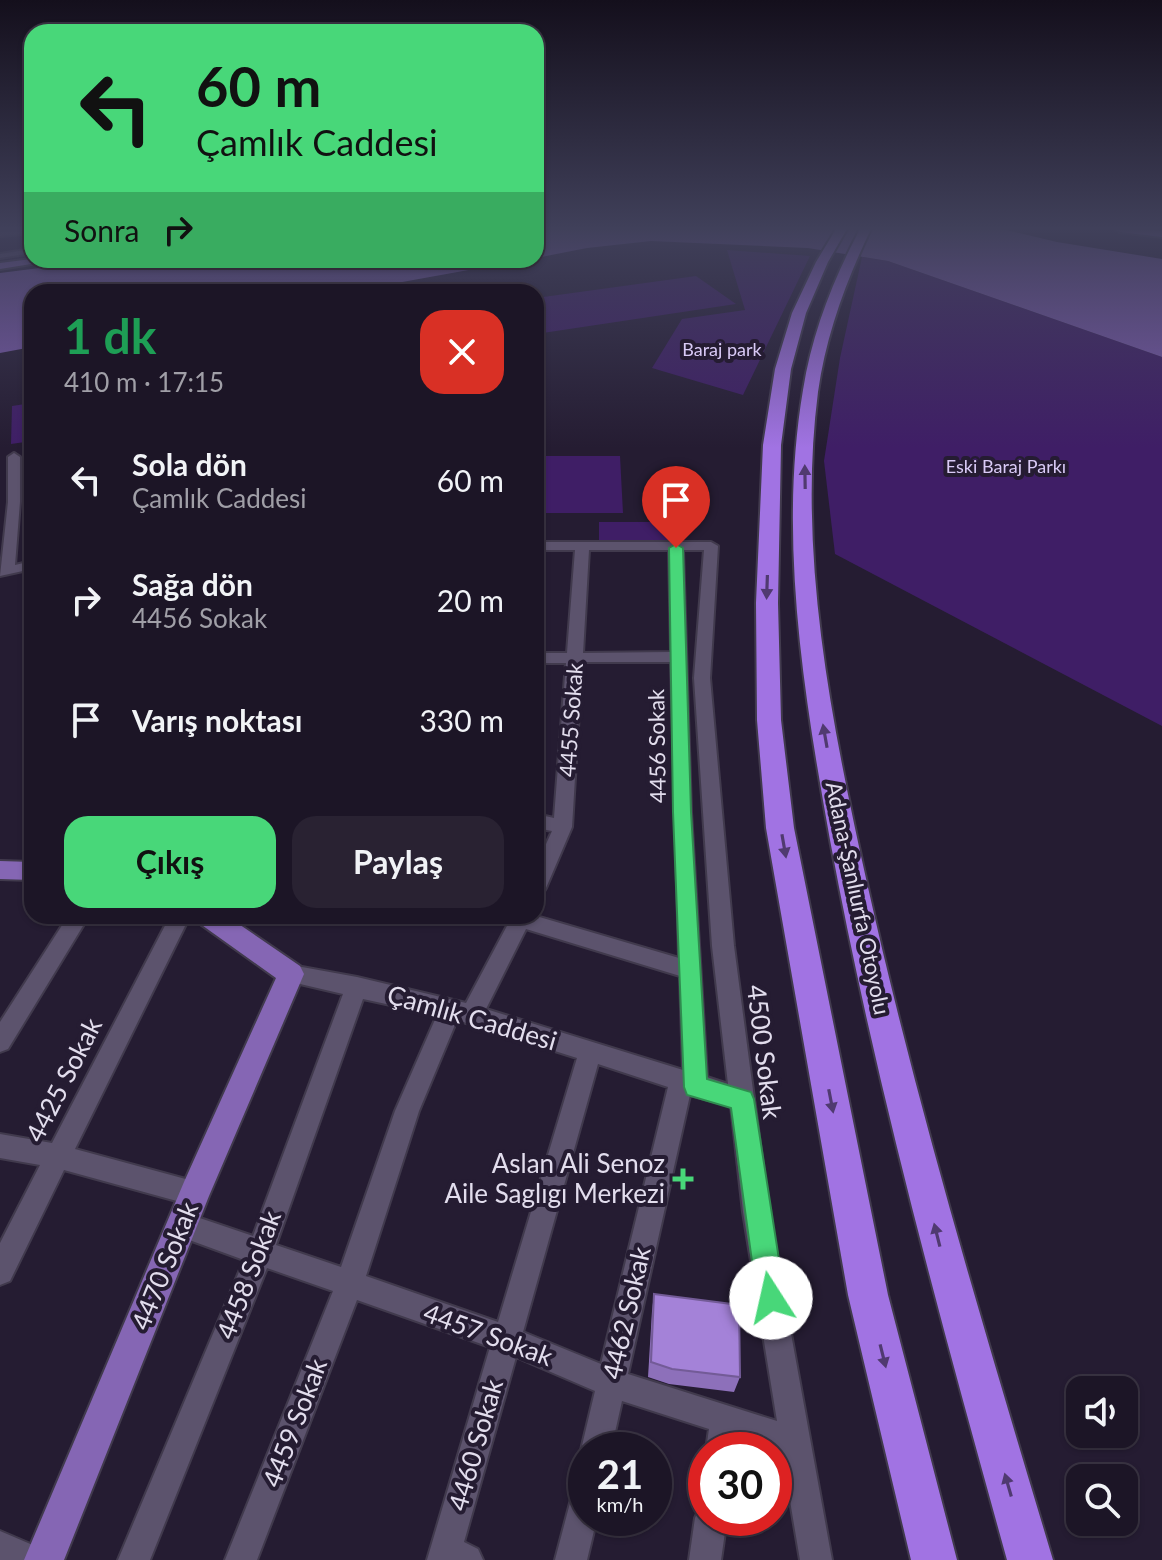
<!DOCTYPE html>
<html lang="tr">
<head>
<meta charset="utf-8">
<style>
  body { margin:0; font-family:Lato,sans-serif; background:#292232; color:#f1f3f6; height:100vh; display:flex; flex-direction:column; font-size:30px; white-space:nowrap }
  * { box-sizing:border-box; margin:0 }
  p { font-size:26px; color:#a09fa7 }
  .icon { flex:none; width:44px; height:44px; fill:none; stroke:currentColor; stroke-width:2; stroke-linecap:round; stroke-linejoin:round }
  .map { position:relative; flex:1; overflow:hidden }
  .details { position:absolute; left:24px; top:284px; width:520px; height:640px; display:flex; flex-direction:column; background:#1c1526; border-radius:24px; box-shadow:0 2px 6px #0004,0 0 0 2px #3a3443 }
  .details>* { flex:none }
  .banner { position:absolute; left:24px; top:24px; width:520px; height:244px; border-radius:24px; box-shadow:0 2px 6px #0004,0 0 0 2px #3a3443; background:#48d779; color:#111; overflow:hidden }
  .fabs { position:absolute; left:1066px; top:1376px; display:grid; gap:16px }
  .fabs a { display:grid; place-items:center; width:72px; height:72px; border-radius:16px; background:#1c1526; box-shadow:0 2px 6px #0004,0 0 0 2px #3a3443; font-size:40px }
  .speed { position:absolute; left:568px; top:1432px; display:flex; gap:16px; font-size:40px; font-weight:700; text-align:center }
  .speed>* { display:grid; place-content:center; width:104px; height:104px; border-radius:50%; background:#1c1526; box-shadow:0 2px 6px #0004,0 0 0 2px #3a3443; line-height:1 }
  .speed small { font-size:20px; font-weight:400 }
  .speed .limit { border:12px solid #d22; background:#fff; color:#111 }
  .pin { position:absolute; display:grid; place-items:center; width:68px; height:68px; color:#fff; margin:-82px -34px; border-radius:50% 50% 50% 0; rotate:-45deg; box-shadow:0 0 8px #0007 }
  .pin .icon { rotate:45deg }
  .me { position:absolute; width:88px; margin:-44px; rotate:350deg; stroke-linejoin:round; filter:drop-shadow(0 0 6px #0008) }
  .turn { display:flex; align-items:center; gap:28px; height:168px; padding:0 40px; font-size:36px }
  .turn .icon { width:104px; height:104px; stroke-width:2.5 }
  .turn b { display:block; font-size:56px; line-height:68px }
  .then { display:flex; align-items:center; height:76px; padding:0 40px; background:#0003; gap:16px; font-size:30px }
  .round { display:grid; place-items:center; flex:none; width:84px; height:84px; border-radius:24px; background:#292232 }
  .overview { display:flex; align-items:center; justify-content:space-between; height:136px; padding:0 40px }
  h1 { font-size:48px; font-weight:700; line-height:60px; color:#1e9e55 }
  .button { display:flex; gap:16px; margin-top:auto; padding:16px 40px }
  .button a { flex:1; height:92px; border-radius:24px; background:#48d779; color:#111; font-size:32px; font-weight:700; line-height:92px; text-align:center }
  .button a+a { background:#292232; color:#f1f3f6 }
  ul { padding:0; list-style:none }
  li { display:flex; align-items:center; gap:24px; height:120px; padding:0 40px }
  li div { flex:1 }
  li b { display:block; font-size:30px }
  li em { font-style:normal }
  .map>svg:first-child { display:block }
  .green { fill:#3f1e66 }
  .water { fill:#7c5bad }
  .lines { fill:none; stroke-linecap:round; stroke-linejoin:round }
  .minor-casing { stroke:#413a4d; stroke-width:4 }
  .major-casing { stroke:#413a4d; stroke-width:4 }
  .highway-casing { stroke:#413a4d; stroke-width:4 }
  .minor { fill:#5c536d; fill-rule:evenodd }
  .major { fill:#8566b4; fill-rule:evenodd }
  .highway { fill:#a173e3; fill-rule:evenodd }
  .wall { fill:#8d70ba }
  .building { fill:#a482d8; stroke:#735b97; stroke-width:2 }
  .oneway { fill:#503a70 }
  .route { fill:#48d779; stroke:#2f8c4f; stroke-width:2 }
  .poi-dot { fill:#48d779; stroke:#251c32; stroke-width:3 }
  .labels { text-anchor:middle; stroke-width:8; stroke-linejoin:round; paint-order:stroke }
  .far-park-label { font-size:18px; fill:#d9caf6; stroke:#251c32 }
  .street-label { font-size:22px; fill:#e2dded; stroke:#251c32 }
  .near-street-label { font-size:26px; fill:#e2dded; stroke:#251c32 }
  .near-poi-label { font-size:26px; fill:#e2dded; stroke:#251c32; text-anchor:end }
</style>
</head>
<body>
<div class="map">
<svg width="1162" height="1560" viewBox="0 0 1162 1560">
  <rect width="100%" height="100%" fill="#251c32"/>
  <g class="green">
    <path d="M 727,250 L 810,256 L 743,395 L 652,368 L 682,319 L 745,310 Z"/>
    <path d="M 862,257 L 888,261 L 1162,357 L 1162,726 L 835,554 L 824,461 L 840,358 Z"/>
    <path d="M 696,276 L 736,304 L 536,334 L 536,298 Z"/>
    <path d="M 32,403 L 32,441 L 11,444 L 12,406 Z"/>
    <path d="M 536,456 L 620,456 L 623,513 L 536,513 Z"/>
    <path d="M 599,522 L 671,522 L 673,541 L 599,541 Z"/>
  </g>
  <g class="water">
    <path d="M 536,229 L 1002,229 L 1057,242 L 1162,259 L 1162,357 L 888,261 L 808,248 L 651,241 L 587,248 L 536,258 Z"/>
    <path d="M 103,260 L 524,260 L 347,292 L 32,292 L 32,347 L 0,353 L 0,273 Z"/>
  </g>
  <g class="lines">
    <defs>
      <g id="minor">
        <path d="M 32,229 L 32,233 L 0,236 L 0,232 Z"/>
        <path d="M 32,249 L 32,253 L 0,258 L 0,254 Z"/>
        <path d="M 14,453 L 20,457 L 20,502 L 15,565 L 32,561 L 32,569 L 0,576 L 8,502 L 8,457 Z"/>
        <path d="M 536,542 L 711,542 L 718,546 L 710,678 L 734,946 L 769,1212 L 832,1560 L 800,1560 L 782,1453 L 738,1438 L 736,1450 L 706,1450 L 709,1429 L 622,1401 L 611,1450 L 586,1450 L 586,1461 L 581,1450 L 595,1391 L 516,1357 L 464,1542 L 478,1549 L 483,1560 L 427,1560 L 490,1347 L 357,1300 L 257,1560 L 225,1560 L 333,1291 L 267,1268 L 150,1560 L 118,1560 L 244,1260 L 173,1234 L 169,1225 L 173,1216 L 182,1212 L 253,1236 L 343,994 L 283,980 L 280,974 L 283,968 L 291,965 L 357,977 L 466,1003 L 508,924 L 502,922 L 499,916 L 536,916 L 679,958 L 671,662 L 582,662 L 572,827 L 546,888 L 543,893 L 536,896 L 536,866 L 552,831 L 536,828 L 536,814 L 554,818 L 566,663 L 536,663 L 536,653 L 567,653 L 575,550 L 536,550 ZM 589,550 L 669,550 L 671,652 L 583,653 ZM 683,550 L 704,550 L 694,678 L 712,946 L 728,1084 L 707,1077 L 691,812 ZM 526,929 L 680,976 L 683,1070 L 486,1009 ZM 363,999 L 437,1015 L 395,1111 L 341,1267 L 276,1245 ZM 457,1020 L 577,1058 L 498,1322 L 366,1276 L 419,1111 ZM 598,1064 L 668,1087 L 601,1364 L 523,1332 ZM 690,1095 L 731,1106 L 743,1212 L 777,1421 L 628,1374 Z"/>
        <path d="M 68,916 L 89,916 L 8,1049 L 0,1052 L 0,1022 Z"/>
        <path d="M 170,916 L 190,916 L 75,1149 L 204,1184 L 208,1193 L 204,1202 L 195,1206 L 64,1170 L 10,1281 L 0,1285 L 0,1243 L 40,1165 L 0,1158 L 0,1134 L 52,1143 Z"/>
        <path d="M 586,1479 L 586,1518 L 597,1518 L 587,1560 L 555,1560 L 575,1484 Z"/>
        <path d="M 706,1504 L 706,1518 L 727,1518 L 721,1560 L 689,1560 L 695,1518 L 700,1507 Z"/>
        <path d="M 0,1531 L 42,1549 L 47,1560 L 0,1560 Z"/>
      </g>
      <g id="major">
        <path d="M 1115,229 L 1162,231 L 1162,237 L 1120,232 Z"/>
        <path d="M 32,259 L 56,260 L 0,269 L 0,263 Z"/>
        <path d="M 0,861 L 32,862 L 32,880 L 0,879 Z"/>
        <path d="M 195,916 L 227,916 L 300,966 L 304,974 L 209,1196 L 64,1560 L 24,1560 L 184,1182 L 276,978 L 199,923 Z"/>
      </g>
      <g id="highway">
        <path d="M 836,229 L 847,229 L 828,262 L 806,313 L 791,369 L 781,445 L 778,603 L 781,720 L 794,828 L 888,1295 L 957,1560 L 911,1560 L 848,1295 L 766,828 L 757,720 L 756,603 L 763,445 L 775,369 L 792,313 L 816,262 Z"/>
        <path d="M 860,229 L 871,229 C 846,281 826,335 818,392 C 797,554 832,725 867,883 C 918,1112 986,1336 1053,1560 L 1007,1560 C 941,1322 875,1083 830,840 C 804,695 778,538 803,390 C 812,333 833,280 860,229 Z"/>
      </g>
    </defs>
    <use href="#minor" class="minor-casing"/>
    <use href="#major" class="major-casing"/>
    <use href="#highway" class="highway-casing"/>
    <use href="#minor" class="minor"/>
    <use href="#major" class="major"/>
    <use href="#highway" class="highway"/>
  </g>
  <path class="wall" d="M 654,1294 L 740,1377 L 734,1392 L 669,1384 L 648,1377 L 652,1311 Z"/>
  <path class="building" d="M 654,1294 L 739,1305 L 740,1377 L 672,1369 L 651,1362 Z"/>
  <defs><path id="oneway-solid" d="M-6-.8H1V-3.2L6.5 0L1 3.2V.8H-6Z" transform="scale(2)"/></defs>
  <g class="oneway">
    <use href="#oneway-solid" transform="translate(805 477) rotate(-91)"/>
    <use href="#oneway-solid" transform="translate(767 587) rotate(92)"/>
    <use href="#oneway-solid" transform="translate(825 736) rotate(-100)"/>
    <use href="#oneway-solid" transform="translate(784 846) rotate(80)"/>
    <use href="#oneway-solid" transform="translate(831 1101) rotate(79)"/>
    <use href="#oneway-solid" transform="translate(937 1235) rotate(-104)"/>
    <use href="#oneway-solid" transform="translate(883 1356) rotate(76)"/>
    <use href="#oneway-solid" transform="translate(1008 1485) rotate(-106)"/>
  </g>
  <linearGradient id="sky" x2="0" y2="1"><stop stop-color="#140f1c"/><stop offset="0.51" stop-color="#40405a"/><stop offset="1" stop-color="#40405a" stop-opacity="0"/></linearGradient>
  <rect width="1162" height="448" fill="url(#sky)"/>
  <path class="route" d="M 676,544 L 683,548 L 691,812 L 707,1079 L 751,1092 L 754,1099 L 785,1298 L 781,1308 L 771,1312 L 761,1308 L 757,1298 L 731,1108 L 687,1095 L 684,1087 L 673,812 L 669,548 Z"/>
  <path class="poi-dot" d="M679 1167h8v8h8v8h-8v8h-8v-8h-8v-8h8z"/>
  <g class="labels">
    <g class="far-park-label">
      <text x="722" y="356">Baraj park</text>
      <text x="1006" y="473">Eski Baraj Parkı</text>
    </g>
    <g class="street-label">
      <text transform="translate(571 720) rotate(-86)" y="8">4455 Sokak</text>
      <text transform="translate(657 746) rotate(-91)" y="8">4456 Sokak</text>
      <text transform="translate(858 898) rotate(78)" y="8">Adana-Şanlıurfa Otoyolu</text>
    </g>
    <g class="near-street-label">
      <text transform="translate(472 1018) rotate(16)" y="9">Çamlık Caddesi</text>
      <text transform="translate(764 1052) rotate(83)" y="9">4500 Sokak</text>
      <text transform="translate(64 1080) rotate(-63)" y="9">4425 Sokak</text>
      <text transform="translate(165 1266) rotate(-68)" y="9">4470 Sokak</text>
      <text transform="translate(249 1275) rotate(-69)" y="9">4458 Sokak</text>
      <text transform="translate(627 1313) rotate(-77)" y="9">4462 Sokak</text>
      <text transform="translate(488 1335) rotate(20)" y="9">4457 Sokak</text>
      <text transform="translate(295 1423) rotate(-69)" y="9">4459 Sokak</text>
      <text transform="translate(476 1445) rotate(-74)" y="9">4460 Sokak</text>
    </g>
    <g class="near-poi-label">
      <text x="665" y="1173">Aslan Ali Senoz<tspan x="665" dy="30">Aile Saglıgı Merkezi</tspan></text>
    </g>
  </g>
</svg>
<div class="fabs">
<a><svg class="icon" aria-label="sound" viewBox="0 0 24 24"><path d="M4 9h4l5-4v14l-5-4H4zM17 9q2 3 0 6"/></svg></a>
<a><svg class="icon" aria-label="search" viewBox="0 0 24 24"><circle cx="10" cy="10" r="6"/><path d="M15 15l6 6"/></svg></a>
</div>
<div class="speed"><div>21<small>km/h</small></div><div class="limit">30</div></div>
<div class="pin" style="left:676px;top:548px;background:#d93025"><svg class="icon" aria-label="arrive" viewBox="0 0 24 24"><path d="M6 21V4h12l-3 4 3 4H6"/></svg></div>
<svg class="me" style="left:771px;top:1298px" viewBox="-20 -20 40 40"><circle r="19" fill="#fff"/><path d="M0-13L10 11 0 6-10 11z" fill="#48d779"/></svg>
<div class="banner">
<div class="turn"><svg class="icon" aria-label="left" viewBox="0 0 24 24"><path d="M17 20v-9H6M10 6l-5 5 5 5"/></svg><div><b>60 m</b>Çamlık Caddesi</div></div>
<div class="then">Sonra<svg class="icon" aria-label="right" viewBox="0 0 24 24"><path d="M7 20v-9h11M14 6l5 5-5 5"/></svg></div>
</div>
<section class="details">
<div class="overview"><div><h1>1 dk</h1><p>410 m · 17:15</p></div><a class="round" style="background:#d93025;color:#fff"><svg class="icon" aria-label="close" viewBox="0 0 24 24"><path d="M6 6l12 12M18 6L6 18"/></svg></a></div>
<ul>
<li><svg class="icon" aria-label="left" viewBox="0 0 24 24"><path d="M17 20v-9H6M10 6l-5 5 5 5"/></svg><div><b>Sola dön</b><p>Çamlık Caddesi</p></div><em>60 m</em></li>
<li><svg class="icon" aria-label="right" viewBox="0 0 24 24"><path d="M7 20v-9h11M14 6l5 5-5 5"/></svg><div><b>Sağa dön</b><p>4456 Sokak</p></div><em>20 m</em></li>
<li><svg class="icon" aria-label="arrive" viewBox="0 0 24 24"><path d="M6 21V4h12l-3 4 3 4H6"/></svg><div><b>Varış noktası</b></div><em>330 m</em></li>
</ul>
<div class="button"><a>Çıkış</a><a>Paylaş</a></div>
</section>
</div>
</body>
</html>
